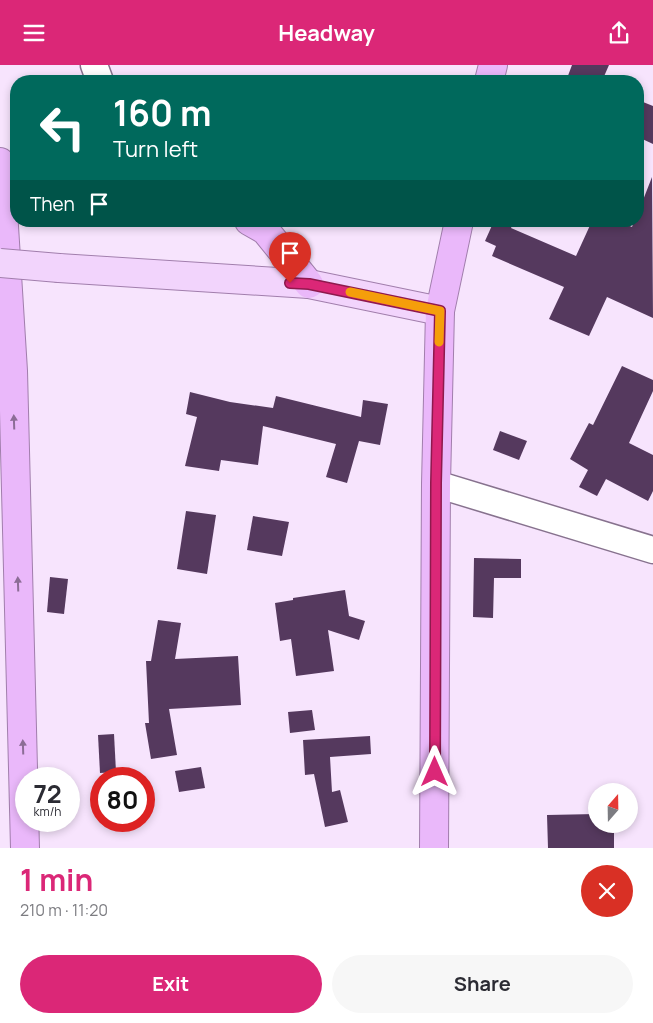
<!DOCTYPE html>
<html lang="en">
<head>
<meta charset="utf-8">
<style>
  body { margin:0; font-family:Manrope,sans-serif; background:#f7f7f7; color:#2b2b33; height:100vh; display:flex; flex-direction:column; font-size:19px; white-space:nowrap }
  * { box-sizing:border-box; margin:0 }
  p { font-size:16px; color:#7c7c81 }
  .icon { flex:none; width:28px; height:28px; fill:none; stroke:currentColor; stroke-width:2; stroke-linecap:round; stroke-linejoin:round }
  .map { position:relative; height:783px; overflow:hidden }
  .drawer { display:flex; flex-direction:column; background:#fff; flex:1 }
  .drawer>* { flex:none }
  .top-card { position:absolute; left:10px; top:10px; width:634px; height:152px; border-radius:20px; box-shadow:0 2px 8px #0003; background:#00695c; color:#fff; overflow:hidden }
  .needle { width:32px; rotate:20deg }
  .tools { position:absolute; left:588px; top:718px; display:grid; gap:10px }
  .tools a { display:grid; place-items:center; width:50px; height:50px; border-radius:50%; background:#fff; box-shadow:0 2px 8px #0003; font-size:25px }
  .speed { position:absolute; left:15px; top:702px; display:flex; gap:10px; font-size:25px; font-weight:700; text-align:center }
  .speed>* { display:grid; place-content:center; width:65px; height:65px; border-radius:50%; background:#fff; box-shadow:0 2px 8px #0003; line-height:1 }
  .speed small { font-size:12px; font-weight:400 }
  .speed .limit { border:8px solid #d22; background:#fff; color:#111 }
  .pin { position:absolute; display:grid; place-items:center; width:42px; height:42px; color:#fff; margin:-51px -21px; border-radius:50% 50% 50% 0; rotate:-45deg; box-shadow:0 0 5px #0007 }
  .pin .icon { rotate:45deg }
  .me { position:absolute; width:55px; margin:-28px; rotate:0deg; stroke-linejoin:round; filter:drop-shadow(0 0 4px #0008) }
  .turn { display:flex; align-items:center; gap:18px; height:105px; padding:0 20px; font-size:22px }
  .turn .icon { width:65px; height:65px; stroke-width:2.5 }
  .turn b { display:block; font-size:35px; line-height:42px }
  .then { display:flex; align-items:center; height:48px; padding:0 20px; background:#0003; gap:10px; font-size:19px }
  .round { display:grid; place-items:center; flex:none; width:52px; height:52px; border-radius:26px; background:#f7f7f7 }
  .headline { display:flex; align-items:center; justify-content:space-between; height:85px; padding:0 20px }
  h1 { font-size:30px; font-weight:700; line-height:38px; color:#db2777 }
  .button { display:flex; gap:10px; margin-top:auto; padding:10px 20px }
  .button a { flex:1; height:58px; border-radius:30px; background:#db2777; color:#fff; font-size:20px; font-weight:700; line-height:58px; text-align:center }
  .button a+a { background:#f7f7f7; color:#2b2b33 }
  header { display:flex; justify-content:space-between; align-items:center; height:65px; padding:0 20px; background:#db2777; color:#fff; font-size:22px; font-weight:700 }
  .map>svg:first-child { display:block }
  .building { fill:#55395e }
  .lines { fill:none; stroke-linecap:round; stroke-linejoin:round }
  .minor-casing { stroke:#87728e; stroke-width:29 }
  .major-casing { stroke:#a17eac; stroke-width:30 }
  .highway-casing { stroke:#a17eac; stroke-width:30 }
  .minor { stroke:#fff; stroke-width:26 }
  .major { stroke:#f2d4fc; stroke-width:28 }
  .highway { stroke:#eab8fa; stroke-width:28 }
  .major-bridge-casing { stroke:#a17eac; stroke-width:30; stroke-linecap:butt }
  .major-bridge { stroke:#f2d4fc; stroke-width:28 }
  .oneway { fill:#8c6d96 }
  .route-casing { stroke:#8e194d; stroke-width:12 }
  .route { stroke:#db2777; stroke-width:9 }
  .slow { stroke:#f59e0b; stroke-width:9 }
</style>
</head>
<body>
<header><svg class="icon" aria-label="menu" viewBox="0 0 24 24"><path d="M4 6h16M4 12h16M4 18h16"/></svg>Headway<svg class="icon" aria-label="share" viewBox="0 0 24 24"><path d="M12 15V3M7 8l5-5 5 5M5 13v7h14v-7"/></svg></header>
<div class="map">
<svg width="653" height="783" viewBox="0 0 653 783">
  <rect width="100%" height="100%" fill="#f7e4fd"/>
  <g class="building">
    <path d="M 572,0 L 609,0 L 602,16 L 566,16 Z"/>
    <path d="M 638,35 L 653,41 L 653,79 L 638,72 Z"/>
    <path d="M 652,112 L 653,253 L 607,232 L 589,271 L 549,254 L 564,222 L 492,191 L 496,181 L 485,176 L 494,156 L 514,156 L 511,163 L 576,191 L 592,156 L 619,156 L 632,162 L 634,156 L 638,156 L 638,148 Z"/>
    <path d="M 622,301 L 653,315 L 653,326 L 629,378 L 653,390 L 653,426 L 648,436 L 606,414 L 597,431 L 579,422 L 588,405 L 570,394 L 589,358 L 593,360 Z"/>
    <path d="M 190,327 L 230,337 L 273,343 L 276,331 L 361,352 L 363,335 L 388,339 L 380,380 L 359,376 L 347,418 L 326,412 L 336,379 L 263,361 L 258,400 L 221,395 L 219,406 L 185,401 L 197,352 L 186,349 Z"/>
    <path d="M 500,366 L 527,376 L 519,395 L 493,385 Z"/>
    <path d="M 186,446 L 216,450 L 207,509 L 177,504 Z"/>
    <path d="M 253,451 L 289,457 L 282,491 L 247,485 Z"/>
    <path d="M 474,493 L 521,494 L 521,513 L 494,513 L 493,553 L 473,552 Z"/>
    <path d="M 50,512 L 68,514 L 64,549 L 47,547 Z"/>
    <path d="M 345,525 L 349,551 L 365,556 L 359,575 L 328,565 L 334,606 L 296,611 L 291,574 L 280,576 L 275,538 L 293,535 L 293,533 Z"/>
    <path d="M 158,555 L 181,558 L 175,594 L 238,591 L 241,640 L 169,644 L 177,690 L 151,694 L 145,658 L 149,658 L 146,596 L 151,596 Z"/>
    <path d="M 312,645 L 315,665 L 290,668 L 288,647 Z"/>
    <path d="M 114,669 L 116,707 L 100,708 L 98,670 Z"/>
    <path d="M 370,671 L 371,689 L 330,692 L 332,727 L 340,725 L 348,757 L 325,762 L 314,709 L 305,710 L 303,675 Z"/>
    <path d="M 201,702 L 205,723 L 179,727 L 175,706 Z"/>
    <path d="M 596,749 L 596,759 L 614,759 L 614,783 L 548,783 L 547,750 Z"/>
  </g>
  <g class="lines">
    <defs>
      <g id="minor">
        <path d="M 94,0 L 100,16"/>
        <path d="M 436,419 L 653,485"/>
      </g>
      <path id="major" d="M 59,203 L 309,219 L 440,246"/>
      <g id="highway">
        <path d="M 489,16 L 493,0"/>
        <path d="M 0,97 L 13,306 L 25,783"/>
        <path d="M 249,156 L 265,165 L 309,219"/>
        <path d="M 434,783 L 436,419 L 440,246 L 459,156"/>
      </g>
    </defs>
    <use href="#minor" class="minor-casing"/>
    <use href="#major" class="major-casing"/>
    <use href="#highway" class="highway-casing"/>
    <use href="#minor" class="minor"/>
    <use href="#major" class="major"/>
    <use href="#highway" class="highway"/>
    <defs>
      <path id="major-bridge" d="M 0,198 L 59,203"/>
    </defs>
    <use href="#major-bridge" class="major-bridge-casing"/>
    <use href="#major-bridge" class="major-bridge"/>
  </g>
  <defs><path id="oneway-solid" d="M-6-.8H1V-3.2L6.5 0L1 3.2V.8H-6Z" transform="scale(1.25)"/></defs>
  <g class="oneway">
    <use href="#oneway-solid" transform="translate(14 357) rotate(-92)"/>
    <use href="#oneway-solid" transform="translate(18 519) rotate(-92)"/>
    <use href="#oneway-solid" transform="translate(23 682) rotate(-92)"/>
  </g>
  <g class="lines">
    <defs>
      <path id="route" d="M 290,218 L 309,219 L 440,246 L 436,418 L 435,707"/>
    </defs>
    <use href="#route" class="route-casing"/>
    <use href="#route" class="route"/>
    <path class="slow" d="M 350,227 L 440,246 L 439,277"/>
  </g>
</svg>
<div class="tools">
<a><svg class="needle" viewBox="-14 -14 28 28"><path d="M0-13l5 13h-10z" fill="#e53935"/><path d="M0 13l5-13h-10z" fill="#7c7c81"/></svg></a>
</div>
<div class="speed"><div>72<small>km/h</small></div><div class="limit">80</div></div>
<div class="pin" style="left:290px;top:218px;background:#d93025"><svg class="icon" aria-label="arrive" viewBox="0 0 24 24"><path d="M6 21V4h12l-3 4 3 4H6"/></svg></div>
<svg class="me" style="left:435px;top:707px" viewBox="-20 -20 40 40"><path d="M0-17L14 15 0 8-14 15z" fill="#db2777" stroke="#fff" stroke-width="4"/></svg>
<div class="top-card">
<div class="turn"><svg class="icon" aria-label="left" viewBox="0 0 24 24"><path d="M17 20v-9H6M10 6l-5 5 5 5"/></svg><div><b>160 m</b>Turn left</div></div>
<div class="then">Then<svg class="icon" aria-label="arrive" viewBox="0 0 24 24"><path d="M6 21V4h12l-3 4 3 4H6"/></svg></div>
</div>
</div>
<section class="drawer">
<div class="headline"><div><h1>1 min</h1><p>210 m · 11:20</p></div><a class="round" style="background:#d93025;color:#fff"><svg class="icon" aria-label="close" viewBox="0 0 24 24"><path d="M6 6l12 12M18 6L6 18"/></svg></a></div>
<div class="button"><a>Exit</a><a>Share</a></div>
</section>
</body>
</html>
